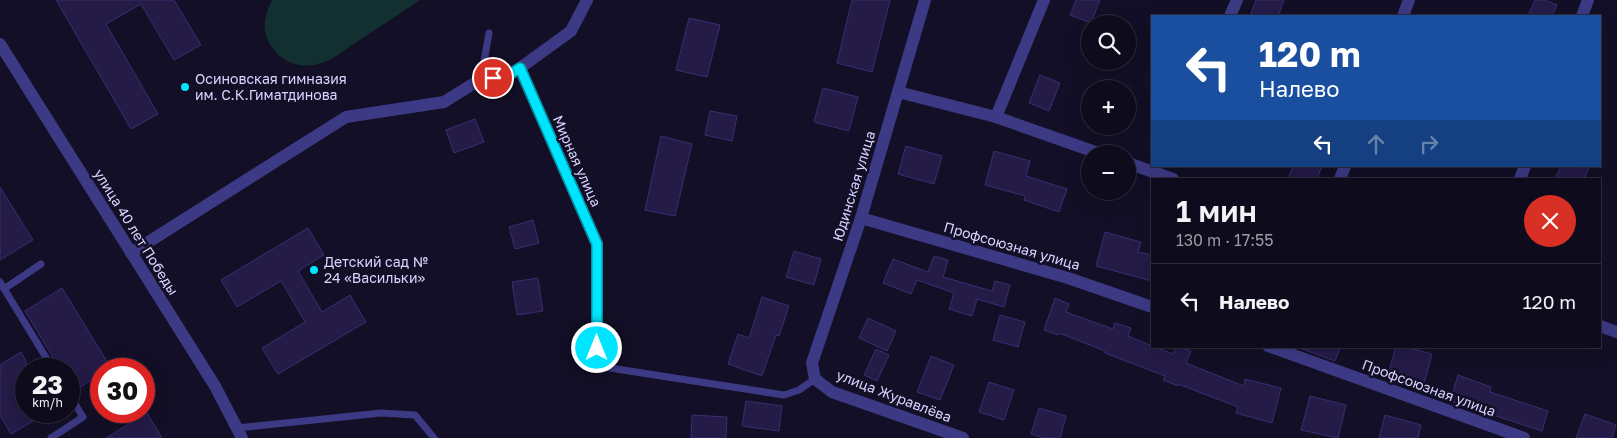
<!DOCTYPE html>
<html lang="ru">
<head>
<meta charset="utf-8">
<style>
  body { margin:0; font-family:"Golos Text",sans-serif; background:#1c1929; color:#f1f3f6; height:100vh; display:flex; flex-direction:column; font-size:19px; white-space:nowrap }
  * { box-sizing:border-box; margin:0 }
  p { font-size:16px; color:#9b9ba3 }
  .icon { flex:none; width:28px; height:28px; fill:none; stroke:currentColor; stroke-width:2; stroke-linecap:round; stroke-linejoin:round }
  .map { position:relative; flex:1; overflow:hidden }
  .drawer { position:absolute; left:1151px; top:178px; width:450px; height:170px; display:flex; flex-direction:column; background:#0e0b1c; border-radius:0px; box-shadow:0 5px 20px #0002,0 0 0 1px #2e2b3b }
  .drawer>* { flex:none }
  .top-card { position:absolute; left:1151px; top:15px; width:450px; height:152px; border-radius:0px; box-shadow:0 5px 20px #0002,0 0 0 1px #2e2b3b; background:#1a4fa0; color:#fff; overflow:hidden }
  .fabs { position:absolute; left:1081px; top:15px; display:grid; gap:10px }
  .fabs a { display:grid; place-items:center; width:55px; height:55px; border-radius:50%; background:#0e0b1c; box-shadow:0 5px 20px #0002,0 0 0 1px #2e2b3b; font-size:25px }
  .speed { position:absolute; left:15px; top:358px; display:flex; gap:10px; font-size:25px; font-weight:700; text-align:center }
  .speed>* { display:grid; place-content:center; width:65px; height:65px; border-radius:50%; background:#0e0b1c; box-shadow:0 5px 20px #0002,0 0 0 1px #2e2b3b; line-height:1 }
  .speed small { font-size:12px; font-weight:400 }
  .speed .limit { border:8px solid #d22; background:#fff; color:#111 }
  .pin { position:absolute; display:grid; place-items:center; width:42px; height:42px; color:#fff; margin:-21px; border:2px solid #fff; border-radius:50%; box-shadow:0 1px 5px #0007 }
  .me { position:absolute; width:55px; margin:-28px; rotate:0deg; stroke-linejoin:round; filter:drop-shadow(0 0 4px #0008) }
  .turn { display:flex; align-items:center; gap:18px; height:105px; padding:0 25px; font-size:22px }
  .turn .icon { width:65px; height:65px; stroke-width:2.5 }
  .turn b { display:block; font-size:35px; line-height:42px }
  .lanes { display:flex; align-items:center; height:48px; padding:0 25px; background:#0003; justify-content:center; gap:25px; direction:ltr }
  .lanes .off { opacity:.35 }
  .round { display:grid; place-items:center; flex:none; width:52px; height:52px; border-radius:26px; background:#1c1929 }
  .summary { display:flex; align-items:center; justify-content:space-between; height:85px; padding:0 25px }
  h1 { font-size:30px; font-weight:600; line-height:38px }
  ul { padding:0; list-style:none }
  li { display:flex; align-items:center; gap:15px; height:75px; padding:0 25px; border-top:1px solid #2e2b3b }
  li div { flex:1 }
  li b { display:block; font-size:19px }
  li em { font-style:normal }
  .map>svg:first-child { display:block }
  .green { fill:#12302f }
  .building { fill:#241b47; stroke:#3b2d73 }
  .lines { fill:none; stroke-linecap:round; stroke-linejoin:round }
  .lane { stroke:#3d3a85; stroke-width:7 }
  .street { stroke:#3d3a85; stroke-width:12 }
  .route-casing { stroke:#0095a6; stroke-width:12 }
  .route { stroke:#00e5ff; stroke-width:9 }
  .poi-dot { fill:#00e5ff; stroke:#130f26; stroke-width:2 }
  .labels { text-anchor:middle; stroke-width:5; stroke-linejoin:round; paint-order:stroke }
  .poi-label { font-size:14px; fill:#d9d4ff; stroke:#130f26; text-anchor:start }
  .street-label { font-size:14px; fill:#d9d4ff; stroke:#130f26 }
</style>
</head>
<body>
<div class="map">
<svg width="1617" height="438" viewBox="0 0 1617 438">
  <rect width="100%" height="100%" fill="#130f26"/>
  <path class="green" d="M 272,0 L 420,0 C 398,15 375,30 352,45 C 342,52 331,61 319,64 C 301,69 282,63 272,47 C 261,32 264,16 272,0 Z"/>
  <g class="building">
    <path d="M 56,0 L 174,0 L 201,45 L 174,60 L 141,4 L 106,24 L 158,114 L 131,129 Z"/>
    <path d="M 852,0 L 890,0 L 872,72 L 837,63 Z"/>
    <path d="M 1076,0 L 1100,0 L 1091,23 L 1070,15 Z"/>
    <path d="M 1256,0 L 1284,0 L 1278,16 L 1250,16 Z"/>
    <path d="M 1535,0 L 1545,0 L 1557,5 L 1552,16 L 1528,16 Z"/>
    <path d="M 689,18 L 720,25 L 707,77 L 676,70 Z"/>
    <path d="M 1040,75 L 1060,83 L 1049,111 L 1029,103 Z"/>
    <path d="M 823,88 L 858,97 L 849,131 L 814,122 Z"/>
    <path d="M 710,111 L 737,116 L 732,141 L 705,135 Z"/>
    <path d="M 475,119 L 484,142 L 454,153 L 446,130 Z"/>
    <path d="M 661,136 L 692,144 L 675,216 L 645,210 Z"/>
    <path d="M 906,146 L 942,156 L 934,184 L 898,174 Z"/>
    <path d="M 994,151 L 1030,161 L 1026,176 L 1067,189 L 1059,212 L 1024,200 L 1025,196 L 985,185 Z"/>
    <path d="M 1293,166 L 1322,166 L 1317,179 L 1288,179 Z"/>
    <path d="M 1561,166 L 1590,166 L 1584,179 L 1555,179 Z"/>
    <path d="M 0,187 L 33,240 L 0,260 Z"/>
    <path d="M 533,220 L 539,243 L 515,249 L 509,227 Z"/>
    <path d="M 308,228 L 324,255 L 298,271 L 322,312 L 350,295 L 366,322 L 278,374 L 262,348 L 305,322 L 281,281 L 237,307 L 221,280 Z"/>
    <path d="M 1105,232 L 1141,242 L 1138,252 L 1152,255 L 1152,281 L 1096,266 Z"/>
    <path d="M 794,251 L 821,259 L 814,285 L 786,277 Z"/>
    <path d="M 934,256 L 948,260 L 943,277 L 992,291 L 995,281 L 1010,285 L 1004,307 L 977,299 L 972,316 L 949,309 L 954,293 L 917,280 L 911,294 L 883,283 L 893,259 L 928,272 Z"/>
    <path d="M 538,278 L 543,311 L 517,315 L 512,282 Z"/>
    <path d="M 62,288 L 111,368 L 101,369 L 101,374 L 74,391 L 69,383 L 69,369 L 60,369 L 25,311 Z"/>
    <path d="M 762,297 L 789,306 L 779,336 L 776,335 L 762,376 L 728,364 L 738,334 L 749,338 Z"/>
    <path d="M 1055,298 L 1069,304 L 1066,312 L 1113,329 L 1115,323 L 1131,328 L 1128,336 L 1152,346 L 1173,354 L 1176,346 L 1191,351 L 1186,363 L 1244,386 L 1245,379 L 1281,388 L 1272,423 L 1236,413 L 1238,407 L 1178,384 L 1178,386 L 1163,380 L 1165,376 L 1105,353 L 1105,351 L 1059,333 L 1058,335 L 1044,330 Z"/>
    <path d="M 1000,315 L 1025,322 L 1018,347 L 993,340 Z"/>
    <path d="M 868,318 L 896,331 L 887,351 L 859,338 Z"/>
    <path d="M 1294,346 L 1341,346 L 1335,361 Z"/>
    <path d="M 1396,346 L 1402,346 L 1432,354 L 1423,388 L 1387,379 Z"/>
    <path d="M 876,349 L 889,355 L 877,381 L 864,375 Z"/>
    <path d="M 21,352 L 26,361 L 26,411 L 50,411 L 11,434 L 0,415 L 0,365 Z"/>
    <path d="M 931,356 L 954,365 L 940,400 L 917,392 Z"/>
    <path d="M 1458,375 L 1491,387 L 1490,392 L 1548,411 L 1542,431 L 1450,401 Z"/>
    <path d="M 989,382 L 1014,390 L 1004,420 L 979,412 Z"/>
    <path d="M 1310,396 L 1346,405 L 1338,438 L 1301,430 Z"/>
    <path d="M 746,401 L 782,406 L 779,431 L 742,426 Z"/>
    <path d="M 1039,408 L 1066,416 L 1060,438 L 1043,438 L 1031,434 Z"/>
    <path d="M 147,413 L 162,438 L 106,438 Z"/>
    <path d="M 1585,414 L 1616,425 L 1612,438 L 1576,438 Z"/>
    <path d="M 692,415 L 727,417 L 726,438 L 691,438 Z"/>
    <path d="M 1385,415 L 1421,425 L 1418,438 L 1379,438 Z"/>
  </g>
  <g class="lines">
    <g class="lane">
      <path d="M 481,79 L 489,33"/>
      <path d="M 0,282 L 53,369"/>
      <path d="M 4,289 L 41,264"/>
      <path d="M 597,366 L 784,395 L 799,390 L 815,379"/>
      <path d="M 237,428 L 381,413 L 415,415 L 434,438"/>
      <path d="M 51,438 L 83,417 L 69,394"/>
    </g>
    <g class="street">
      <path d="M 587,0 L 571,31 L 520,68 L 597,244 L 597,366"/>
      <path d="M 925,0 L 861,218 L 812,363 L 815,379 L 832,392 L 963,438"/>
      <path d="M 1230,16 L 1237,0"/>
      <path d="M 1403,16 L 1409,0"/>
      <path d="M 1582,16 L 1588,0"/>
      <path d="M 0,44 L 215,386 L 242,438"/>
      <path d="M 898,92 L 996,117 L 1101,154"/>
      <path d="M 996,117 L 1044,0"/>
      <path d="M 1128,163 L 1173,179"/>
      <path d="M 1340,179 L 1345,166"/>
      <path d="M 1520,179 L 1525,166"/>
      <path d="M 861,218 L 1068,278 L 1152,307"/>
      <path d="M 131,253 L 346,117 L 444,102 L 481,79 L 504,78 L 520,68"/>
      <path d="M 1600,326 L 1617,332"/>
      <path d="M 1268,346 L 1524,438"/>
    </g>
  </g>
  <g class="lines">
    <defs>
      <path id="route" d="M 493,78 L 504,78 L 520,68 L 597,244 L 597,348"/>
    </defs>
    <use href="#route" class="route-casing"/>
    <use href="#route" class="route"/>
  </g>
  <g class="poi-dot">
    <circle cx="185" cy="87" r="5"/>
    <circle cx="314" cy="270" r="5"/>
  </g>
  <g class="labels">
    <g class="poi-label">
      <text x="195" y="84">Осиновская гимназия<tspan x="195" dy="16">им. С.К.Гиматдинова</tspan></text>
      <text x="324" y="267">Детский сад №<tspan x="324" dy="16">24 «Васильки»</tspan></text>
    </g>
    <g class="street-label">
      <text transform="translate(577 161) rotate(66)" y="5">Мирная улица</text>
      <text transform="translate(854 186) rotate(-73)" y="5">Юдинская улица</text>
      <text transform="translate(136 232) rotate(58)" y="5">улица 40 лет Победы</text>
      <text transform="translate(1012 246) rotate(16)" y="5">Профсоюзная улица</text>
      <text transform="translate(1429 388) rotate(20)" y="5">Профсоюзная улица</text>
      <text transform="translate(894 396) rotate(21)" y="5">улица Журавлёва</text>
    </g>
  </g>
</svg>
<div class="fabs">
<a><svg class="icon" aria-label="search" viewBox="0 0 24 24"><circle cx="10" cy="10" r="6"/><path d="M15 15l6 6"/></svg></a>
<a>+</a>
<a>−</a>
</div>
<div class="speed"><div>23<small>km/h</small></div><div class="limit">30</div></div>
<div class="pin" style="left:493px;top:78px;background:#d93025"><svg class="icon" aria-label="arrive" viewBox="0 0 24 24"><path d="M6 21V4h12l-3 4 3 4H6"/></svg></div>
<svg class="me" style="left:597px;top:348px" viewBox="-20 -20 40 40"><circle r="17" fill="#00e5ff" stroke="#fff" stroke-width="3"/><path d="M0-11L8 9 0 5-8 9z" fill="#fff"/></svg>
<div class="top-card">
<div class="turn"><svg class="icon" aria-label="left" viewBox="0 0 24 24"><path d="M17 20v-9H6M10 6l-5 5 5 5"/></svg><div><b>120 m</b>Налево</div></div>
<div class="lanes"><svg class="icon" aria-label="left" viewBox="0 0 24 24"><path d="M17 20v-9H6M10 6l-5 5 5 5"/></svg><svg class="icon off" aria-label="ahead" viewBox="0 0 24 24"><path d="M12 20V5M6 11l6-6 6 6"/></svg><svg class="icon off" aria-label="right" viewBox="0 0 24 24"><path d="M7 20v-9h11M14 6l5 5-5 5"/></svg></div>
</div>
<section class="drawer">
<div class="summary"><div><h1>1 мин</h1><p>130 m · 17:55</p></div><a class="round" style="background:#d93025;color:#fff"><svg class="icon" aria-label="close" viewBox="0 0 24 24"><path d="M6 6l12 12M18 6L6 18"/></svg></a></div>
<ul>
<li><svg class="icon" aria-label="left" viewBox="0 0 24 24"><path d="M17 20v-9H6M10 6l-5 5 5 5"/></svg><div><b>Налево</b></div><em>120 m</em></li>
</ul>
</section>
</div>
</body>
</html>
